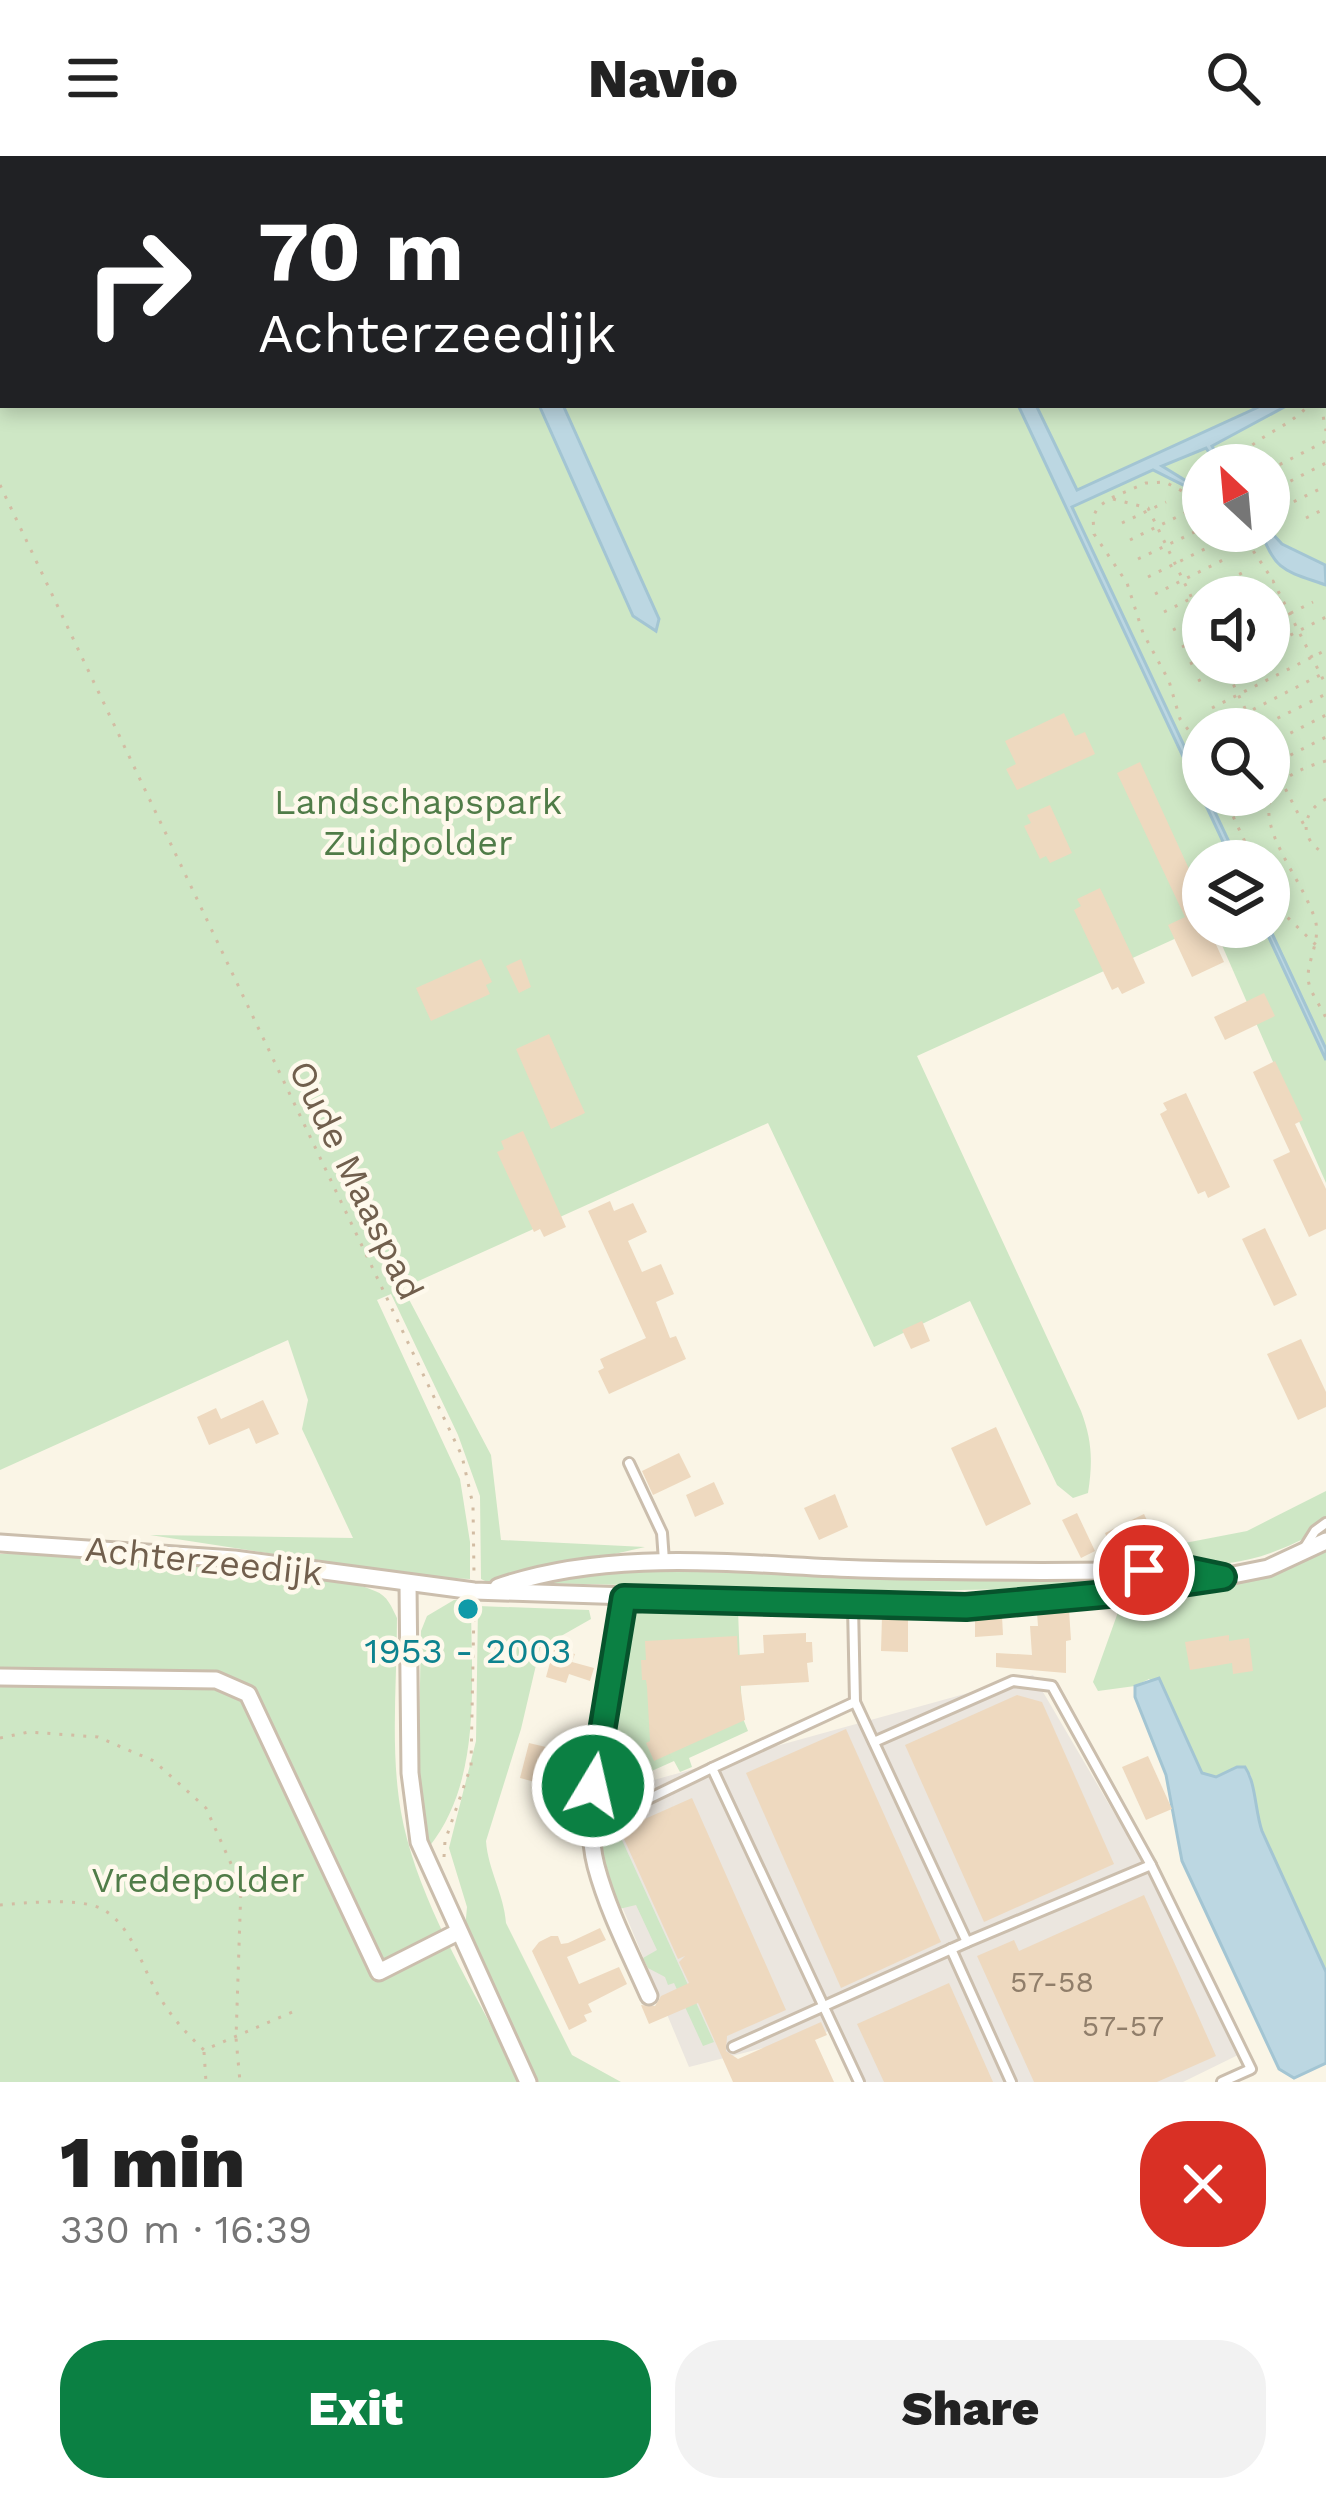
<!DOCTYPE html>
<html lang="en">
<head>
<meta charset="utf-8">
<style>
  body { margin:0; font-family:"Work Sans",sans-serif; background:#f2f2f2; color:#222; height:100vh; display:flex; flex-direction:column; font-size:45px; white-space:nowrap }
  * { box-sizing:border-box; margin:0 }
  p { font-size:39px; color:#767676 }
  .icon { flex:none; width:66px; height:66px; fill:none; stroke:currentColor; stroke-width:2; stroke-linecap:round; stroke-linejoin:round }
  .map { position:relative; height:1926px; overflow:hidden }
  .details { display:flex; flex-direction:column; background:#fff; flex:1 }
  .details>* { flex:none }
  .hud { position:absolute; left:0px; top:0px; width:1326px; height:252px; box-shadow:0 6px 18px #0003; background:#202124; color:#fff; overflow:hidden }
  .needle { width:78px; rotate:334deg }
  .buttons { position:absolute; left:1182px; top:288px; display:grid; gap:24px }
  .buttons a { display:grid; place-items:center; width:108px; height:108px; border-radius:50%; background:#fff; box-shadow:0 6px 18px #0003; font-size:60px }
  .pin { position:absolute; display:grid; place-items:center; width:102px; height:102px; color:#fff; margin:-51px; border:6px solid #fff; border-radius:50%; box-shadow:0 3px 12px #0007 }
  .me { position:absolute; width:132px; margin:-66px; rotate:9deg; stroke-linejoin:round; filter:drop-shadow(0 0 9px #0008) }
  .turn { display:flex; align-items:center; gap:42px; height:252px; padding:0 60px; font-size:54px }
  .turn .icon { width:156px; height:156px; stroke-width:2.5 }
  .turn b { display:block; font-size:84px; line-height:102px }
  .round { display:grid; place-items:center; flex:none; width:126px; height:126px; border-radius:48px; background:#f2f2f2 }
  .summary { display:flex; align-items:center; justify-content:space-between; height:204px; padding:0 60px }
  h1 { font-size:72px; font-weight:800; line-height:90px }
  .action { display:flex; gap:24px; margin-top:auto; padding:24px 60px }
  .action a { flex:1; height:138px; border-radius:48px; background:#0b8043; color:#fff; font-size:48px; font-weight:800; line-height:138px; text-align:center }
  .action a+a { background:#f2f2f2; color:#222 }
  header { display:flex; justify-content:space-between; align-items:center; height:156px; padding:0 60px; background:#fff; font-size:54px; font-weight:800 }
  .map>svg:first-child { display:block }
  .industrial { fill:#ebe6df }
  .green { fill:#cee7c5; fill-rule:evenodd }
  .water { fill:#bcd7e2; stroke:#a3c5d3; stroke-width:3 }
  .building { fill:#eed9bf }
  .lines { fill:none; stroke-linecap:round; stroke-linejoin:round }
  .service-casing { stroke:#cbbead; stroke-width:14 }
  .minor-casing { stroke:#cbbead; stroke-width:21 }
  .path { stroke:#d2bca3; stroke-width:3; stroke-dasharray:3 9; stroke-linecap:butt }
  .service { stroke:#fff; stroke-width:8 }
  .minor { stroke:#fff; stroke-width:15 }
  .route-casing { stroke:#07532c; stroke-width:30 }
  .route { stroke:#0b8043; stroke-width:21 }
  .culture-dot { fill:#0f9aa8; stroke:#fef9ec; stroke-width:4.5 }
  .labels { text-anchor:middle; stroke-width:9; stroke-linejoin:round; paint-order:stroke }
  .number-label { font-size:30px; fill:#907e6a }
  .park-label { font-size:36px; fill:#507c48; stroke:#fef9ec }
  .street-label { font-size:36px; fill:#715f4d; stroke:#fef9ec }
  .culture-label { font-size:36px; fill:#0d838f; stroke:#fef9ec }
</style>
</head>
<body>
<header><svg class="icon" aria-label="menu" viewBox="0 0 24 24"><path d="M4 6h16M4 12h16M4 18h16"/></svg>Navio<svg class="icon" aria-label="search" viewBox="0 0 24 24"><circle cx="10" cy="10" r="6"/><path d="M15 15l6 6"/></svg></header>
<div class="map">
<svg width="1326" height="1926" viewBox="0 0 1326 1926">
  <rect width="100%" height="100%" fill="#faf5e6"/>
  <path class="industrial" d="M 1033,1519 L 1150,1718 L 1238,1899 L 1183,1926 L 854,1926 L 829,1875 L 689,1911 L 578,1645 Z"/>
  <g class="green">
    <path d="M 0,0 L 1326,0 L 1326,1027 L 1214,771 L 1269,771 L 1269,705 L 1203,705 L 1203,770 L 917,900 L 1081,1255 C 1092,1284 1093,1305 1088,1337 L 1073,1342 L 1057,1329 L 970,1145 L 874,1191 L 768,967 L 403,1132 L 491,1299 L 501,1384 L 645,1391 L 489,1427 L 481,1423 L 480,1340 L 458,1279 L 391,1138 L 377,1144 L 460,1323 L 470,1386 L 470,1423 L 422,1421 L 150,1379 L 353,1382 L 302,1273 L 308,1244 L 288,1184 L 0,1314 ZM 3,3 L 1323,3 L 1323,249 L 3,249 ZM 1203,309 L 1269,309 L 1269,375 L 1203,375 ZM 1203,441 L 1269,441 L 1269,507 L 1203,507 ZM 1203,573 L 1269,573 L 1269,639 L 1203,639 Z"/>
    <path d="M 1326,1335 L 1326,1371 C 1244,1417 1210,1410 1119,1408 L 1117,1400 L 1247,1375 Z"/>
    <path d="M 1326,1392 L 1326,1816 L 1262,1675 L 1254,1652 L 1251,1619 L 1237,1611 L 1216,1621 L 1202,1617 L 1167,1538 L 1149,1523 L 1135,1530 L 1098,1535 L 1093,1526 L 1117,1459 L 1118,1444 L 1273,1417 Z"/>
    <path d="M 0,1398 C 96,1398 189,1408 284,1420 C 312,1423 349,1423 375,1435 C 388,1440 391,1450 397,1462 C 397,1526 390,1594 401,1656 C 417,1747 480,1844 521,1926 L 0,1926 Z"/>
    <path d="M 614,1414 L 975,1422 L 1122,1417 L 1169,1422 C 954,1445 741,1430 525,1427 Z"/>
    <path d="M 454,1444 L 471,1444 C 471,1525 483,1623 429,1691 L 418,1634 L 421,1475 L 427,1460 Z"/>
    <path d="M 639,1449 L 738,1454 L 742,1560 L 748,1575 L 689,1602 L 692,1611 L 680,1616 L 674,1605 L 616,1631 L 621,1642 L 606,1649 L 714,1886 L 703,1890 L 674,1827 L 668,1829 L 665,1821 L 648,1812 L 643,1802 L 657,1794 L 636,1749 L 615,1754 L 596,1681 L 623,1469 Z"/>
    <path d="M 478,1450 L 589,1454 L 591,1463 L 540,1492 L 521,1573 L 486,1685 C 488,1714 504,1738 506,1767 L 572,1899 L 621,1926 L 535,1926 L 465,1773 L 467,1751 L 449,1692 L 476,1585 Z"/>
  </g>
  <g class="water">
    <path d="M 539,249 L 563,249 L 659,463 L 656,475 L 633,460 Z"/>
    <path d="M 1018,249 L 1036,249 L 1077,334 L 1263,249 L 1288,249 L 1212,290 L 1223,309 L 1217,309 L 1206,292 L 1162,310 L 1188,326 L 1203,329 L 1203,339 L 1153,314 L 1072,351 L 1203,630 L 1203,639 L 1207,639 L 1238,705 L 1232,705 Z"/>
    <path d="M 1269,374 L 1282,388 L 1325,409 L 1326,429 C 1286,415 1275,416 1261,375 Z"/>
    <path d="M 1264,771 L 1269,771 L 1326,893 L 1326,904 Z"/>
    <path d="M 1159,1522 L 1202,1617 L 1216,1621 L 1237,1611 L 1245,1611 C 1256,1627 1255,1655 1262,1675 L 1326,1816 L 1326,1907 L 1294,1922 L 1279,1913 L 1182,1705 L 1166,1619 L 1135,1541 L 1135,1530 Z"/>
  </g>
  <g class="building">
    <path d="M 1064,557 L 1075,580 L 1085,576 L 1095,598 L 1017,634 L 1006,613 L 1016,608 L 1005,585 Z"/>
    <path d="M 1140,606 L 1200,737 L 1194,741 L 1203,761 L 1203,771 L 1208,771 L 1224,806 L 1192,821 L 1168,769 L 1185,761 L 1117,617 Z"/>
    <path d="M 1050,649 L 1072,697 L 1050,707 L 1046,700 L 1040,703 L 1024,670 L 1031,667 L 1027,659 Z"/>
    <path d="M 1100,732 L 1145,827 L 1122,838 L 1118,831 L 1112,834 L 1074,754 L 1081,750 L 1077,743 Z"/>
    <path d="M 481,803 L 492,826 L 486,829 L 490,838 L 431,865 L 416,832 Z"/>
    <path d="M 521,803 L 531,831 L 519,837 L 506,810 Z"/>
    <path d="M 1264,837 L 1275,860 L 1225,884 L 1214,861 Z"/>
    <path d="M 549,878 L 585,957 L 551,973 L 516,893 Z"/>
    <path d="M 1275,905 L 1303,964 L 1295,968 L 1326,1033 L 1326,1073 L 1309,1081 L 1273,1004 L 1290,996 L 1253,916 Z"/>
    <path d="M 1186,937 L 1230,1031 L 1208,1042 L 1205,1035 L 1198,1038 L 1160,958 L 1167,954 L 1163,947 Z"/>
    <path d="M 523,975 L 566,1071 L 544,1081 L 540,1073 L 534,1076 L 497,996 L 504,993 L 501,985 Z"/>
    <path d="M 610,1045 L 614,1055 L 633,1047 L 647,1076 L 628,1085 L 642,1116 L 661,1108 L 674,1138 L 656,1146 L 670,1182 L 676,1180 L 686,1203 L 609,1238 L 598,1215 L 604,1212 L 600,1203 L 646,1182 L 588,1055 Z"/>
    <path d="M 1265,1072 L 1297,1139 L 1274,1150 L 1242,1083 Z"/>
    <path d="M 922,1165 L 930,1185 L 911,1193 L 902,1174 Z"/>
    <path d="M 1301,1183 L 1326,1236 L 1326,1251 L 1298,1264 L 1267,1198 Z"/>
    <path d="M 263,1244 L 279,1278 L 256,1288 L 249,1272 L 209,1289 L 197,1261 L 216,1252 L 221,1263 Z"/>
    <path d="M 996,1271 L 1031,1348 L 986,1370 L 951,1292 Z"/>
    <path d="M 679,1297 L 691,1321 L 653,1339 L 642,1315 Z"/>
    <path d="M 714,1326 L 724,1348 L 695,1361 L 686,1339 Z"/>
    <path d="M 835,1338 L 848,1371 L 819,1384 L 804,1352 Z"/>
    <path d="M 1077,1357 L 1095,1395 L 1081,1402 L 1062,1364 Z"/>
    <path d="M 1144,1358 L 1152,1375 L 1112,1393 L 1105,1377 Z"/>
    <path d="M 1069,1454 L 1071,1484 L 1066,1485 L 1066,1517 L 996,1511 L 996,1497 L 1032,1499 L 1030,1470 L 1038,1470 L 1037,1457 Z"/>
    <path d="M 882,1460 L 908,1461 L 908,1496 L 881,1495 Z"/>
    <path d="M 1002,1460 L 1003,1479 L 975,1481 L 975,1462 Z"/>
    <path d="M 806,1477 L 806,1486 L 812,1486 L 813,1506 L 807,1507 L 809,1526 L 740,1530 L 745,1564 L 654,1605 L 646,1587 L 650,1585 L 647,1531 L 646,1524 L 642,1524 L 641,1504 L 646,1504 L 645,1485 L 737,1480 L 738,1499 L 764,1497 L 763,1479 Z"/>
    <path d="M 1229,1479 L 1229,1485 L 1249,1482 L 1253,1515 L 1233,1518 L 1232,1507 L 1190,1514 L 1185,1486 Z"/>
    <path d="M 554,1492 L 575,1498 L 572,1506 L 594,1512 L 590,1525 L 569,1518 L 566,1527 L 546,1521 Z"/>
    <path d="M 1017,1539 L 1042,1546 L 1114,1708 L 984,1766 L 905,1589 Z"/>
    <path d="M 846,1573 L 941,1786 L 841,1832 L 746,1617 Z"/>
    <path d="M 529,1587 L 546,1591 L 544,1597 L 554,1600 L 552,1607 L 577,1614 L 573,1628 L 548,1622 L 546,1629 L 520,1622 Z"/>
    <path d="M 1148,1600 L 1172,1653 L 1146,1664 L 1122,1611 Z"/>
    <path d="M 692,1642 L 786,1854 L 727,1880 L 726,1895 L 738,1903 L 821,1866 L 827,1879 L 815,1884 L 834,1926 L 733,1926 L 698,1847 L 649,1868 L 641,1849 L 655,1850 L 661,1840 L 689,1827 L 679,1806 L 685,1800 L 678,1803 L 620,1674 Z"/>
    <path d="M 1144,1739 L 1216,1900 L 1157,1926 L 1034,1926 L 977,1800 L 1014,1784 L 1019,1795 Z"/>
    <path d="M 600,1772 L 606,1784 L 567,1801 L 579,1828 L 619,1811 L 627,1828 L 588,1848 L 592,1856 L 584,1859 L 587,1865 L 569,1874 L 532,1795 L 539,1786 L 551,1780 L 558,1780 L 561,1788 L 568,1787 Z"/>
    <path d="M 949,1827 L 993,1926 L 884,1926 L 857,1868 Z"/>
  </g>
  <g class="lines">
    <defs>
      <g id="service">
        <path d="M 1323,202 L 1326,200"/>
        <path d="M 629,1307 L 662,1377 L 664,1405"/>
        <path d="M 1305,1391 L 1315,1375 L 1326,1367"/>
        <path d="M 853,1449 L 855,1546 L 967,1786"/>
        <path d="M 855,1546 L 712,1612 L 859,1926"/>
        <path d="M 613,1660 L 712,1612"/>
        <path d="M 1151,1709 L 1251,1913 L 1222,1926"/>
        <path d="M 951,1793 L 1011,1926"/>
        <path d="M 733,1891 L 967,1786 L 1151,1709 L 1052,1530 L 1013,1525 L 874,1586"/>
      </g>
      <g id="minor">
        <path d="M 0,1387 L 234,1403 L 474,1435 L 966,1451 L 1108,1438 L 1223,1421 L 1268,1412 L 1326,1385"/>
        <path d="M 408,1428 L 410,1617 L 419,1686 L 528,1926"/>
        <path d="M 498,1431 C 613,1391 742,1409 861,1413 C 971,1416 1080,1416 1190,1414 L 1214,1419"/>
        <path d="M 624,1442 C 612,1513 578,1643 596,1710 C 608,1755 630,1797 649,1840"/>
        <path d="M 0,1521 L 216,1524 L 248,1538 L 379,1816 L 458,1776"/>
      </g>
    </defs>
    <use href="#service" class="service-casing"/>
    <use href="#minor" class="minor-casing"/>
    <g class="path">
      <path d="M 1204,3 L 1209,0"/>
      <path d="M 1296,3 L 1301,0"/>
      <path d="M 1323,239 L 1326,231"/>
      <path d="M 1321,249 L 1326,275"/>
      <path d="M 1243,309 L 1244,296 C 1264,277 1290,270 1309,249"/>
      <path d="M 1269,314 L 1326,285"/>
      <path d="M 0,329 L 462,1300 L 473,1349 L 474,1418"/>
      <path d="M 1269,336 L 1326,307"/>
      <path d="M 1113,343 L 1148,352 L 1203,465"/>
      <path d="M 1203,346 L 1165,326 L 1146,327 L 1111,342 L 1098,351 L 1093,361 L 1094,378 L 1127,427 L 1143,477 L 1169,525 L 1180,563 L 1203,593"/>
      <path d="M 1283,351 L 1326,330"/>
      <path d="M 1306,362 L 1326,352"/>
      <path d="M 1122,367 L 1166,346"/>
      <path d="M 1240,375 L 1272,423"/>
      <path d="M 1130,384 L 1191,354"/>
      <path d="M 1138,403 L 1203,372"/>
      <path d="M 1148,421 L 1221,385"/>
      <path d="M 1155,438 L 1229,401"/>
      <path d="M 1240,441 L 1273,425 L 1326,529"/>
      <path d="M 1269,448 L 1280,442"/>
      <path d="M 1164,456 L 1244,416"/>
      <path d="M 1269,468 L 1313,446"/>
      <path d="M 1173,474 L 1203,459"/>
      <path d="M 1269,490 L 1326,461"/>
      <path d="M 1182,491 L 1203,481"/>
      <path d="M 1223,507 L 1254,571"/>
      <path d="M 1190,508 L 1203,501"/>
      <path d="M 1198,525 L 1235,507"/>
      <path d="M 1212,552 L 1326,494"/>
      <path d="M 1221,570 L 1326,516"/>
      <path d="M 1256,573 L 1326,538"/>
      <path d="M 1269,588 L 1326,559"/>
      <path d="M 1269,601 L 1305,671"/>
      <path d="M 1326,605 C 1216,635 1295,703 1315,763 C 1322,786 1304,808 1309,828 C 1312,839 1321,851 1326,862"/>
      <path d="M 1269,610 L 1326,581"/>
      <path d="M 1223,639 L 1254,705"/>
      <path d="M 1326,643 C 1300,656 1299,685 1326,698"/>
      <path d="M 1269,731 L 1284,758 L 1316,789"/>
      <path d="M 0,1582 L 29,1576 L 98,1581 L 154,1605 L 206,1652 L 241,1730 L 236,1882 L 240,1926"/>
      <path d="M 444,1701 L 445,1685 L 471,1610 L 474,1452"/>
      <path d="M 0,1749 C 25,1747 79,1741 102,1753 C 134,1770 143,1817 162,1845 C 174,1864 188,1879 204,1894 L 297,1854"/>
      <path d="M 204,1896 L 206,1926"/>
    </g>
    <use href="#service" class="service"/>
    <use href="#minor" class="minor"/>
  </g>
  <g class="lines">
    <defs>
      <path id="route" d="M 593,1630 L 624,1442 L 966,1451 L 1108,1438 L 1223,1421 L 1190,1414 L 1144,1414"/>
    </defs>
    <use href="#route" class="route-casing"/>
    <use href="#route" class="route"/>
  </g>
  <circle class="culture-dot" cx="468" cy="1453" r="12"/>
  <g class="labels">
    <g class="number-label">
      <text x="1052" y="1836">57-58</text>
      <text x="1123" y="1880">57-57</text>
    </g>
    <g class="park-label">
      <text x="418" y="658">Landschapspark<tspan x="418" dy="41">Zuidpolder</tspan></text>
      <text x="198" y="1736">Vredepolder</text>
    </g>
    <g class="street-label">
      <text transform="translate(357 1024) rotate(64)" y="13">Oude Maaspad</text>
      <text transform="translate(204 1404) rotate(6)" y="13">Achterzeedijk</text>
    </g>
    <g class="culture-label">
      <text x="468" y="1507">1953 - 2003</text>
    </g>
  </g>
</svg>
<div class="buttons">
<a><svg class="needle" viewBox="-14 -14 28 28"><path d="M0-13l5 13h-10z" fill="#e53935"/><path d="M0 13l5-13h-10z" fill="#767676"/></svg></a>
<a><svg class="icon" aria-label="sound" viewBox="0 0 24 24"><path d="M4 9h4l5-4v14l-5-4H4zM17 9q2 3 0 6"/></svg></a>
<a><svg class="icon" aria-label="search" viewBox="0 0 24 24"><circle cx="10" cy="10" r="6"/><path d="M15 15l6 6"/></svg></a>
<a><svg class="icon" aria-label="layers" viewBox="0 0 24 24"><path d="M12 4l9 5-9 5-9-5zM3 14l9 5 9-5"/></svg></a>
</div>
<div class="pin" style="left:1144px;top:1414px;background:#d93025"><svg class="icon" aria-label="arrive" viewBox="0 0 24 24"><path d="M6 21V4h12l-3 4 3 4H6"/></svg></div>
<svg class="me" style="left:593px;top:1630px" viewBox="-20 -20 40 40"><circle r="17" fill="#0b8043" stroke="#fff" stroke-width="3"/><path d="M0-11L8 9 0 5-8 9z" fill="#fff"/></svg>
<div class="hud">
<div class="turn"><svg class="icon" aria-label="right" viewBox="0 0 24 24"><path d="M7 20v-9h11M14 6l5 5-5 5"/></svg><div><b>70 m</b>Achterzeedijk</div></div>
</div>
</div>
<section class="details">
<div class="summary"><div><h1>1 min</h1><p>330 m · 16:39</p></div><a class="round" style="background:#d93025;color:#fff"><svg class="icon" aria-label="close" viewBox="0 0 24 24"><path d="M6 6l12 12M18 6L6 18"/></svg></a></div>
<div class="action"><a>Exit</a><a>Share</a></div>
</section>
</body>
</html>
